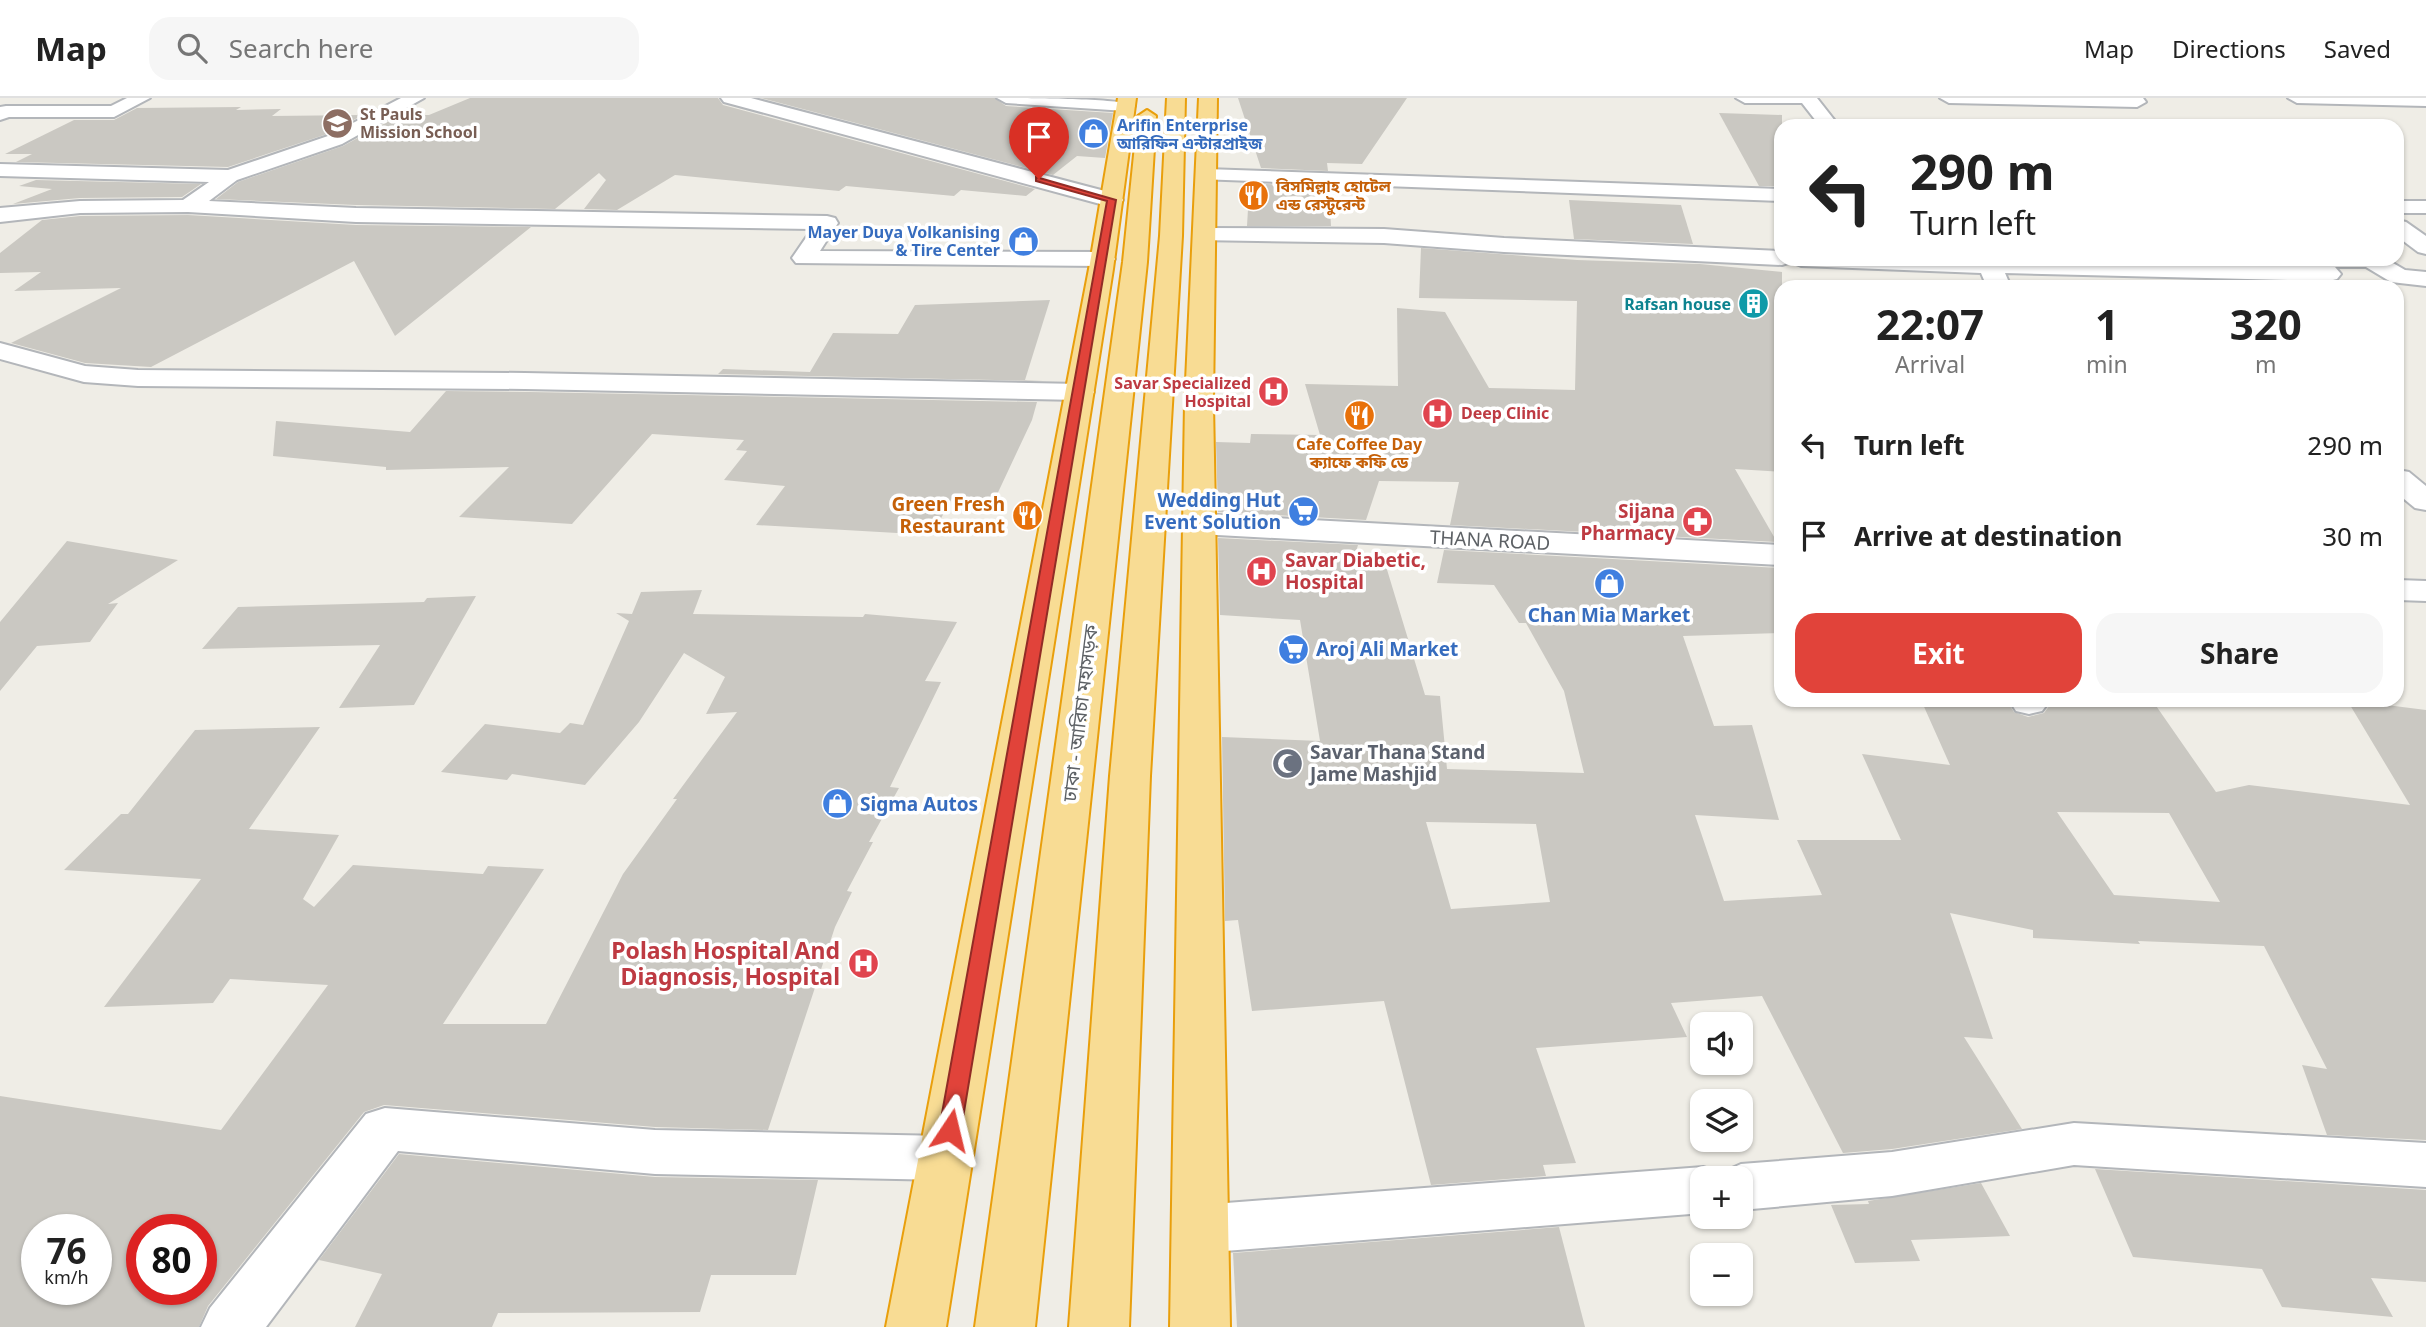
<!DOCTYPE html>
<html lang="en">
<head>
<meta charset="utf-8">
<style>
  body { margin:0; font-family:"Noto Sans","Noto Sans Bengali",sans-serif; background:#f6f6f6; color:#222; height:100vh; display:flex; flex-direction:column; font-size:26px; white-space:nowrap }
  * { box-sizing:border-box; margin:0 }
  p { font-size:23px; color:#767676 }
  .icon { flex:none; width:38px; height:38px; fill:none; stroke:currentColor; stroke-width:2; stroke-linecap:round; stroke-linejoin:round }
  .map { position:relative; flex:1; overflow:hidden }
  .panel { position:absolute; left:1774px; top:182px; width:630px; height:427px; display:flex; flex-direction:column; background:#fff; border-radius:21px; box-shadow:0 2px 5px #0004 }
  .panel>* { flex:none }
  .top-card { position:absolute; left:1774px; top:21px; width:630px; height:147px; border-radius:21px; box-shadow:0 2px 5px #0004; background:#fff; color:#222; overflow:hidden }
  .buttons { position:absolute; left:1690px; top:914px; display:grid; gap:14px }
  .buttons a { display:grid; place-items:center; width:63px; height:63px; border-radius:14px; background:#fff; box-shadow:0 2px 5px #0004; font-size:35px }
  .speed { position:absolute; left:21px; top:1116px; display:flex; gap:14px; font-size:35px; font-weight:700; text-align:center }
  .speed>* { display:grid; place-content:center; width:91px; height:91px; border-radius:50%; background:#fff; box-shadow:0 2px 5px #0004; line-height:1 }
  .speed small { font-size:18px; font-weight:400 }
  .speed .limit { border:10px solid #d22; background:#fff; color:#111 }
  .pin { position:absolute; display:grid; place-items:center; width:60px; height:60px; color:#fff; margin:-72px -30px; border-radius:50% 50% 50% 0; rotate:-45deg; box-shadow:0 0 7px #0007 }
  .pin .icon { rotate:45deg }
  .me { position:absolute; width:77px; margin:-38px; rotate:10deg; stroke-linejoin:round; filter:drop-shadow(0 0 5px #0008) }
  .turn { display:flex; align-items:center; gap:24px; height:147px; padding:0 21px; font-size:32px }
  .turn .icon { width:91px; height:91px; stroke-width:2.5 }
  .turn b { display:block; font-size:49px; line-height:60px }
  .eta { display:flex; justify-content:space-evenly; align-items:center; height:119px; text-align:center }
  .eta b { font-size:42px; font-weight:700; line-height:49px }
  .primary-button { display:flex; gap:14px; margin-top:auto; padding:14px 21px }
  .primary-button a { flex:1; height:80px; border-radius:21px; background:#e1433a; color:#fff; font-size:28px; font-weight:700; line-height:80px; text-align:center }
  .primary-button a+a { background:#f6f6f6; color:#222 }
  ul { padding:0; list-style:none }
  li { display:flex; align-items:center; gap:21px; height:91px; padding:0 21px }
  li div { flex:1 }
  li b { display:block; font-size:26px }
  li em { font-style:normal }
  header { display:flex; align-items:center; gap:42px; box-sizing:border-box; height:98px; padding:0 35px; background:#fff; border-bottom:2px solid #e0e0e0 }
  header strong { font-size:33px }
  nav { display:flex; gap:38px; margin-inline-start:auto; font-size:24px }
  .search { width:490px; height:63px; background:#f6f6f6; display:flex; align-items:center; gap:18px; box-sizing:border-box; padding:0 24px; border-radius:21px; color:#767676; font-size:26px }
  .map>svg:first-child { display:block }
  .building { fill:#cac8c2; fill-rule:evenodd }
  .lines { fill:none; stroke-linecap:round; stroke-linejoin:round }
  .minor-casing { stroke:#b3b6ba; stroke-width:4 }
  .highway-casing { stroke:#e99f0c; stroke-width:4 }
  .minor { fill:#fff; fill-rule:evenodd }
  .highway { fill:#f8dc94; fill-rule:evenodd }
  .route { fill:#e1433a; stroke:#922c26; stroke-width:2 }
  .labels { text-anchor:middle; stroke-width:7; stroke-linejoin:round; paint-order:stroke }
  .far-education-label { font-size:16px; font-weight:bold; fill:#785e54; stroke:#fff; text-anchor:start }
  .far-shop-label { font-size:16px; font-weight:bold; fill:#366cbe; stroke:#fff; text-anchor:start }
  .far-food-label { font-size:16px; font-weight:bold; fill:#c56008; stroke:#fff; text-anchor:start }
  .far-culture-label { font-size:16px; font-weight:bold; fill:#0d838f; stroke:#fff; text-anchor:end }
  .far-health-label { font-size:16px; font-weight:bold; fill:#be3a42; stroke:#fff; text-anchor:end }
  .shop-label { font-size:19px; font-weight:bold; fill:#366cbe; stroke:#fff; text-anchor:start }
  .food-label { font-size:19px; font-weight:bold; fill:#c56008; stroke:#fff; text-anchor:end }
  .health-label { font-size:19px; font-weight:bold; fill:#be3a42; stroke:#fff; text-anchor:end }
  .street-label { font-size:19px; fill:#5d6165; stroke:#fff }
  .worship-label { font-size:19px; font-weight:bold; fill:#5b616d; stroke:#fff; text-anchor:start }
  .near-health-label { font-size:23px; font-weight:bold; fill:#be3a42; stroke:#fff; text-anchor:end }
</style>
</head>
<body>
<header>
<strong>Map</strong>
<div class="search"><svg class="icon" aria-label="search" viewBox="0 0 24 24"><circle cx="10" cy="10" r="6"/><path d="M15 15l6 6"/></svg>Search here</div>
<nav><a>Map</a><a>Directions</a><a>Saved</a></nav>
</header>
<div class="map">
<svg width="2426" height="1229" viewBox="0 0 2426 1229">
  <rect width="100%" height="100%" fill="#efede6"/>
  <g class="building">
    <path d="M 470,0 L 718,0 L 723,7 L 1035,91 L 1026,98 L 961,92 L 954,98 L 846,88 L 839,93 L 675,77 L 617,112 L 584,111 L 606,82 L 599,75 L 555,111 L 356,107 L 216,101 L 238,84 L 343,48 L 400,17 L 429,17 Z"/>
    <path d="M 761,0 L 995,0 L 1006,8 L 1113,15 L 1105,60 L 1077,58 L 1053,77 Z"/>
    <path d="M 1238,0 L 1407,0 L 1362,66 L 1327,65 L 1328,73 L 1261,70 Z"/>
    <path d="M 241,9 L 236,12 L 281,11 L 272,18 L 363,17 L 327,36 L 228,69 L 16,64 L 32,56 L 5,56 L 74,22 L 114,22 L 137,10 Z"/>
    <path d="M 1719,15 L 1782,17 L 1782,88 L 1759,88 Z"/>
    <path d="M 36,82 L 201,86 L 182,99 L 80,100 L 13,106 L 52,91 L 19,88 Z"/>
    <path d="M 1266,86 L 1329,89 L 1331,128 L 1247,128 L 1249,94 L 1268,95 Z"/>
    <path d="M 1569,102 L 1681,107 L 1693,146 L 1574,141 Z"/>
    <path d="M 188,117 L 356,127 L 531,129 L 395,238 L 354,163 L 151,269 L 85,265 L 11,245 L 121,190 L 14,193 L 41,174 L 0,175 L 0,155 L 42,122 L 80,118 Z"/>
    <path d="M 1421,150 L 1577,162 L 1700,166 L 1782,174 L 1782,374 L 1735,371 L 1777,444 L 1450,427 L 1459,384 L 1379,383 L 1366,422 L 1218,414 L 1216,344 L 1250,345 L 1251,336 L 1320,337 L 1305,286 L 1398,288 L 1397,210 L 1445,214 L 1489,290 L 1575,292 L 1577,203 L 1419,200 Z"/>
    <path d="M 1050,202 L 1025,282 L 1043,283 L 718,276 L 723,271 L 810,274 L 833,235 L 898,236 L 915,207 Z"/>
    <path d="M 446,293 L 530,294 L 1037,304 L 1032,322 L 994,403 L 952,400 L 932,437 L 756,427 L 785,388 L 724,382 L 747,353 L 736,352 L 744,342 L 652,336 L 572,426 L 459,419 L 509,369 L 386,372 L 386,369 L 273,358 L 276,323 L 410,334 Z"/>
    <path d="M 1218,440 L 1358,447 L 1353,464 L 1385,465 L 1425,597 L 1440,598 L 1447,671 L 1584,675 L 1564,593 L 1526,525 L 1519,525 L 1494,487 L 1437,485 L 1444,452 L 1782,470 L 1782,535 L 1683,538 L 1714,628 L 1752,627 L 1779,722 L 1695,717 L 1724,803 L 1822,797 L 1797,742 L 1901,742 L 1862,656 L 1950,667 L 1921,602 L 2006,602 L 2014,614 L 2028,619 L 2044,615 L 2050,607 L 2050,602 L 2152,602 L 2216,694 L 2249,687 L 2410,707 L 2347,602 L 2426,612 L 2426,1042 L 2327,1037 L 2302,967 L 2327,971 L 2264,848 L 2138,843 L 2140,846 L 2033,840 L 2033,832 L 1950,815 L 1993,941 L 1964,939 L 2022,1031 L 1892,1051 L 1843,1055 L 1762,898 L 1671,905 L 1687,939 L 1536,950 L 1576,1065 L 1543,1067 L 1546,1078 L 1431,1087 L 1384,903 L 1252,913 L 1238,822 L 1225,823 L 1222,639 L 1320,643 L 1300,522 L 1220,517 ZM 2057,714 L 2169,715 L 2220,804 L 2114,797 ZM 1426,724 L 1536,726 L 1550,804 L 1451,811 Z"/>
    <path d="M 67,443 L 178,462 L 108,506 L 118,505 L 90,544 L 37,548 L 0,593 L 0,524 Z"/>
    <path d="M 702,492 L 693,516 L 863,519 L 865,516 L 957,524 L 925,583 L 941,584 L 890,689 L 899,690 L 869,744 L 873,744 L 847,793 L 852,794 L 835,829 L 768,1032 L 655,1029 L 384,1007 L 364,1014 L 208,1208 L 199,1229 L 0,1229 L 0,998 L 221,1032 L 328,887 L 230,881 L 213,905 L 104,909 L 201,781 L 64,772 L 121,716 L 128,716 L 195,632 L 320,629 L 249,731 L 339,737 L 303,801 L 314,809 L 353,767 L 483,776 L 488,768 L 544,771 L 443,926 L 546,926 L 623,776 L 677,701 L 673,701 L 737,614 L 706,616 L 725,579 L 684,555 L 639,624 L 585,687 L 512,676 L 507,682 L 441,674 L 485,626 L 560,635 L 570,625 L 583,627 L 629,523 L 616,515 L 632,516 L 641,494 ZM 37,1132 L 96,1132 L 96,1192 L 37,1192 ZM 142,1132 L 201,1132 L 201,1192 L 142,1192 Z"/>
    <path d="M 476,498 L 414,607 L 339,610 L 380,547 L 202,551 L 238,509 L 424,504 L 427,500 Z"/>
    <path d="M 399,1056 L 655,1079 L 818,1082 L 796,1177 L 711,1177 L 700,1214 L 498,1215 L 492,1229 L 355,1229 L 382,1176 L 319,1162 Z"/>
    <path d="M 2095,1071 L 2426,1092 L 2426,1184 L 2371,1180 L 2393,1219 L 2282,1209 L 2262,1171 L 2133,1159 Z"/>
    <path d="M 1981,1085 L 2010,1138 L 1911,1142 L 1920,1163 L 1855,1165 L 1831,1107 L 1869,1106 L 1868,1103 Z"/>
    <path d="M 1559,1129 L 1585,1229 L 1237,1229 L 1233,1155 Z"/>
  </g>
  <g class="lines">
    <defs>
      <g id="minor">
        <path d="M 127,0 L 150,0 L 114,19 L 9,19 L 0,22 L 0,9 L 6,8 L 111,8 Z"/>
        <path d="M 401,0 L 424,0 L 342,46 L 237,82 L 209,103 L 356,110 L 827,118 L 835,120 L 838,125 L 820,153 L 1103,154 L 1111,156 L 1115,161 L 1111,166 L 1103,168 L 796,165 L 792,160 L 812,131 L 356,124 L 188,114 L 80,115 L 0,124 L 0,110 L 80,103 L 183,102 L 209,84 L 0,78 L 0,66 L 228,72 L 328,38 Z"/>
        <path d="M 721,0 L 751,0 L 1120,97 L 1123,102 L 1120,107 L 1104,107 L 724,4 Z"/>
        <path d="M 997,0 C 1019,0 1124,0 1135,8 L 1126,13 L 1006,5 Z"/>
        <path d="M 1736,0 L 1817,0 L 1839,28 L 1820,28 L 1802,5 L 1745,5 Z"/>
        <path d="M 1940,0 L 2143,0 L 2146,4 L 2137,9 L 1949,5 Z"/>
        <path d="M 2288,0 L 2426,0 L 2426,8 L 2297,5 Z"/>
        <path d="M 1206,71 L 1782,91 L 1782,103 L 1199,81 L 1196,77 L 1199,73 Z"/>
        <rect x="2398" y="103" width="28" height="12"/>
        <path d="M 2398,122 L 2406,124 L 2426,138 L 2426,156 L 2418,154 L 2398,139 Z"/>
        <path d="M 1205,130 L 1384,131 L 1504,140 L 1782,153 L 1782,161 L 1997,161 L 2303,168 L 2298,161 L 2386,161 L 2405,172 L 2426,174 L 2426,188 L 2391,184 L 2366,169 L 2335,169 L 2341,176 L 2337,181 L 2329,183 L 2005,175 L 2011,189 L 1987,189 L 1981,175 L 1801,168 L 1791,164 L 1782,167 L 1504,154 L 1384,145 L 1197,142 L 1194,137 L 1197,132 Z"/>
        <path d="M 0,245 L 85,268 L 138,272 L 525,275 L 1080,286 L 1090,288 L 1094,294 L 1090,300 L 1080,302 L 525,291 L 138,288 L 84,284 L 0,261 Z"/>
        <path d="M 2398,372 L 2409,374 L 2426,388 L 2426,412 L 2415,410 L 2398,396 Z"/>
        <path d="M 1199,416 L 1782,447 L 1782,467 L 1199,436 L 1188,433 L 1183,426 L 1188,419 Z"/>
        <path d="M 2398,482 L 2426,483 L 2426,503 L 2398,502 Z"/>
        <path d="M 2009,602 L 2047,602 L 2048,605 L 2042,613 L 2029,616 L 2016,613 Z"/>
        <path d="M 385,1010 L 655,1032 L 945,1038 L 964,1045 L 972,1060 L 964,1075 L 945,1082 L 655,1076 L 398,1053 L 266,1229 L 201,1229 L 210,1210 L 366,1016 Z"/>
        <path d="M 2074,1025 L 2426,1045 L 2426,1089 L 2074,1067 L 1892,1098 L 1741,1112 L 1741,1080 L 1703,1080 L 1703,1115 L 1200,1155 L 1180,1148 L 1172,1131 L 1180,1114 L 1200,1107 L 1703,1069 L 1721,1075 L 1741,1066 L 1892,1054 Z"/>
      </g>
      <g id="highway">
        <path d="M 1118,0 L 1136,0 L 1113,171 L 946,1229 L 886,1229 L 1089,171 Z"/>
        <path d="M 1167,0 L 1185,0 L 1182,138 L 1150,678 L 1129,1229 L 1069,1229 L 1110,678 L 1160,138 Z"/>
        <path d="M 1199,0 L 1217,0 L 1213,305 L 1230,1229 L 1170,1229 L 1185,305 Z"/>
        <path d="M 1147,12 L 1156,18 L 1147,164 L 1035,1229 L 975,1229 L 1123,164 L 1138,18 Z"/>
      </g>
    </defs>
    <use href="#minor" class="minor-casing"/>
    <use href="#highway" class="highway-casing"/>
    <use href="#minor" class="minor"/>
    <use href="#highway" class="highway"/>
  </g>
  <path class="route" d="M 1036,79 L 1116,102 L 961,1032 L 957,1039 L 950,1041 L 942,1039 L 939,1032 L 1107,103 L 1036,83 Z"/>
  <defs>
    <symbol id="school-disc" viewBox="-11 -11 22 22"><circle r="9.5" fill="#8d6e63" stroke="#fff"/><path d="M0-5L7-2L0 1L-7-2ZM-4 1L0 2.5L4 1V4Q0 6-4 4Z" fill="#fff"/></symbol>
    <symbol id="shop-disc" viewBox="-11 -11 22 22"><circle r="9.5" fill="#3f7fe0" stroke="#fff"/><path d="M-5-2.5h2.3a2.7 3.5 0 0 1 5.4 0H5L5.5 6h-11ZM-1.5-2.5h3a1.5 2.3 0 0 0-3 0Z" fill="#fff"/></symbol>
    <symbol id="restaurant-disc" viewBox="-11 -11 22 22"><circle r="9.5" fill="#e8710a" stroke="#fff"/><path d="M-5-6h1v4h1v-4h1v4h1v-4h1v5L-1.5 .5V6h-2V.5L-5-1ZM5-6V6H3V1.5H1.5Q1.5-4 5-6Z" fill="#fff"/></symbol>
    <symbol id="building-disc" viewBox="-11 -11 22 22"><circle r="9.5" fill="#0f9aa8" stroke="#fff"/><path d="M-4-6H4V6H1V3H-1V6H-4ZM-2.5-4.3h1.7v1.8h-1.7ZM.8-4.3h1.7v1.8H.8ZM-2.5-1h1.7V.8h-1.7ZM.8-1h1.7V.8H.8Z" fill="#fff"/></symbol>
    <symbol id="hospital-disc" viewBox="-11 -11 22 22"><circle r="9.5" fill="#e0444e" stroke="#fff"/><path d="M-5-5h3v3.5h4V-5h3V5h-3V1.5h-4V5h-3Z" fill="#fff"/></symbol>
    <symbol id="supermarket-disc" viewBox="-11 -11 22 22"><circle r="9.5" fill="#3f7fe0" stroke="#fff"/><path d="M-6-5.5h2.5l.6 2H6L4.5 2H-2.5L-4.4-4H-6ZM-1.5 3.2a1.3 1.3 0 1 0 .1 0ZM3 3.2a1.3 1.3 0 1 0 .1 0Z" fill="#fff"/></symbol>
    <symbol id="pharmacy-disc" viewBox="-11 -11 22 22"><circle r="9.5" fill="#e0444e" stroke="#fff"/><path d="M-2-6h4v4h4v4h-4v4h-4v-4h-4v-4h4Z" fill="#fff"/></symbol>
    <symbol id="mosque-disc" viewBox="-11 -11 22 22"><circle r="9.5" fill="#6b7280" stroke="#fff"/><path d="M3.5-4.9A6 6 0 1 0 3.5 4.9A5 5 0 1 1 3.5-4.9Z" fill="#fff"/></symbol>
  </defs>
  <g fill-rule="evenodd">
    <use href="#school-disc" x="320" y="8" width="35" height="35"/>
    <use href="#shop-disc" x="1076" y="18" width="35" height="35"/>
    <use href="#restaurant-disc" x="1236" y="80" width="35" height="35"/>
    <use href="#shop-disc" x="1006" y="126" width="35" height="35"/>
    <use href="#building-disc" x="1736" y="188" width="35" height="35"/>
    <use href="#hospital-disc" x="1256" y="276" width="35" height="35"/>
    <use href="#hospital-disc" x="1420" y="298" width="35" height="35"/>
    <use href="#restaurant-disc" x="1342" y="300" width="35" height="35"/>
    <use href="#supermarket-disc" x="1286" y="396" width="35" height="35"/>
    <use href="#restaurant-disc" x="1010" y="400" width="35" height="35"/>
    <use href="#pharmacy-disc" x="1680" y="406" width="35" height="35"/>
    <use href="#hospital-disc" x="1244" y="456" width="35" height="35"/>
    <use href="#shop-disc" x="1592" y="468" width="35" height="35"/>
    <use href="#supermarket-disc" x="1276" y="534" width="35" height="35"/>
    <use href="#mosque-disc" x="1270" y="648" width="35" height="35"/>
    <use href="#shop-disc" x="820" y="688" width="35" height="35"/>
    <use href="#hospital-disc" x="846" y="848" width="35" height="35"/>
  </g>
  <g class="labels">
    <g class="far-education-label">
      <text x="360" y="22">St Pauls<tspan x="360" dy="18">Mission School</tspan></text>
    </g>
    <g class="far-shop-label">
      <text x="1117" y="33">Arifin Enterprise<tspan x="1117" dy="18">আরিফিন এন্টারপ্রাইজ</tspan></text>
      <text x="1000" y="140" text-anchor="end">Mayer Duya Volkanising<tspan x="1000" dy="18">&amp; Tire Center</tspan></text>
    </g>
    <g class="far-food-label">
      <text x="1276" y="94">বিসমিল্লাহ হোটেল<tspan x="1276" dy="18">এন্ড রেস্টুরেন্ট</tspan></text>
      <text x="1359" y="352" text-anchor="middle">Cafe Coffee Day<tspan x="1359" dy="18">ক্যাফে কফি ডে</tspan></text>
    </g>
    <g class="far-culture-label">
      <text x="1731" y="212">Rafsan house</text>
    </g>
    <g class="far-health-label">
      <text x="1251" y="291">Savar Specialized<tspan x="1251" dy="18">Hospital</tspan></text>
      <text x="1461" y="321" text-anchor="start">Deep Clinic</text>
    </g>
    <g class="shop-label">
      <text x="1281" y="409" text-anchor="end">Wedding Hut<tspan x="1281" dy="22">Event Solution</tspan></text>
      <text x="1609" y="524" text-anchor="middle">Chan Mia Market</text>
      <text x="1316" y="558">Aroj Ali Market</text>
      <text x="860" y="713">Sigma Autos</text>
    </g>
    <g class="food-label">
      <text x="1005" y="413">Green Fresh<tspan x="1005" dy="22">Restaurant</tspan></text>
    </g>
    <g class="health-label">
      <text x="1675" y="420">Sijana<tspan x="1675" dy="22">Pharmacy</tspan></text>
      <text x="1285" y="469" text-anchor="start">Savar Diabetic,<tspan x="1285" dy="22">Hospital</tspan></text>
    </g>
    <g class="street-label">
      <text transform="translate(1490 442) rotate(3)" y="7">THANA ROAD</text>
      <text transform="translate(1080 615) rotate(-83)" y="7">ঢাকা - আরিচা মহাসড়ক</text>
    </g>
    <g class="worship-label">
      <text x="1310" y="661">Savar Thana Stand<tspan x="1310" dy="22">Jame Mashjid</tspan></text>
    </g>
    <g class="near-health-label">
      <text x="840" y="861">Polash Hospital And<tspan x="840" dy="26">Diagnosis, Hospital</tspan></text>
    </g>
  </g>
</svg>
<div class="buttons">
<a><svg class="icon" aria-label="sound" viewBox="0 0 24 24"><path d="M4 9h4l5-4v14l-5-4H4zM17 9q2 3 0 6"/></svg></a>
<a><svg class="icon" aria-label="layers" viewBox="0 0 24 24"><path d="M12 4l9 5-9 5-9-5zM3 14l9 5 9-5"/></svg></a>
<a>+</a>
<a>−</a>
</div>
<div class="speed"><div>76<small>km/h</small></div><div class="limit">80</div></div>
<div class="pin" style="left:1039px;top:81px;background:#d93025"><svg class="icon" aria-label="arrive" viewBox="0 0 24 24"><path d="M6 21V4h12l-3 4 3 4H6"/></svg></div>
<svg class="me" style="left:950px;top:1032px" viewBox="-20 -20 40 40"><path d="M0-17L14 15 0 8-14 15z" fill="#e1433a" stroke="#fff" stroke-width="4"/></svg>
<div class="top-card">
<div class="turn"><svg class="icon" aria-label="left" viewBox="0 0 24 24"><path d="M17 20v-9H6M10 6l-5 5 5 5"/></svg><div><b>290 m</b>Turn left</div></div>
</div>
<section class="panel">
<div class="eta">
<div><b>22:07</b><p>Arrival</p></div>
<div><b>1</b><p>min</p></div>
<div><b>320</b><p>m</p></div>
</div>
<ul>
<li><svg class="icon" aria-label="left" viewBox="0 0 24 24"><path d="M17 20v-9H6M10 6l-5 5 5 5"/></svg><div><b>Turn left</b></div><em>290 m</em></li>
<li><svg class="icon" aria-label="arrive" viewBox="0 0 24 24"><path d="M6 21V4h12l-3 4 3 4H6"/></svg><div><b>Arrive at destination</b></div><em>30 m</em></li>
</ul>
<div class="primary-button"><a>Exit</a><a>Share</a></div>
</section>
</div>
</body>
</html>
